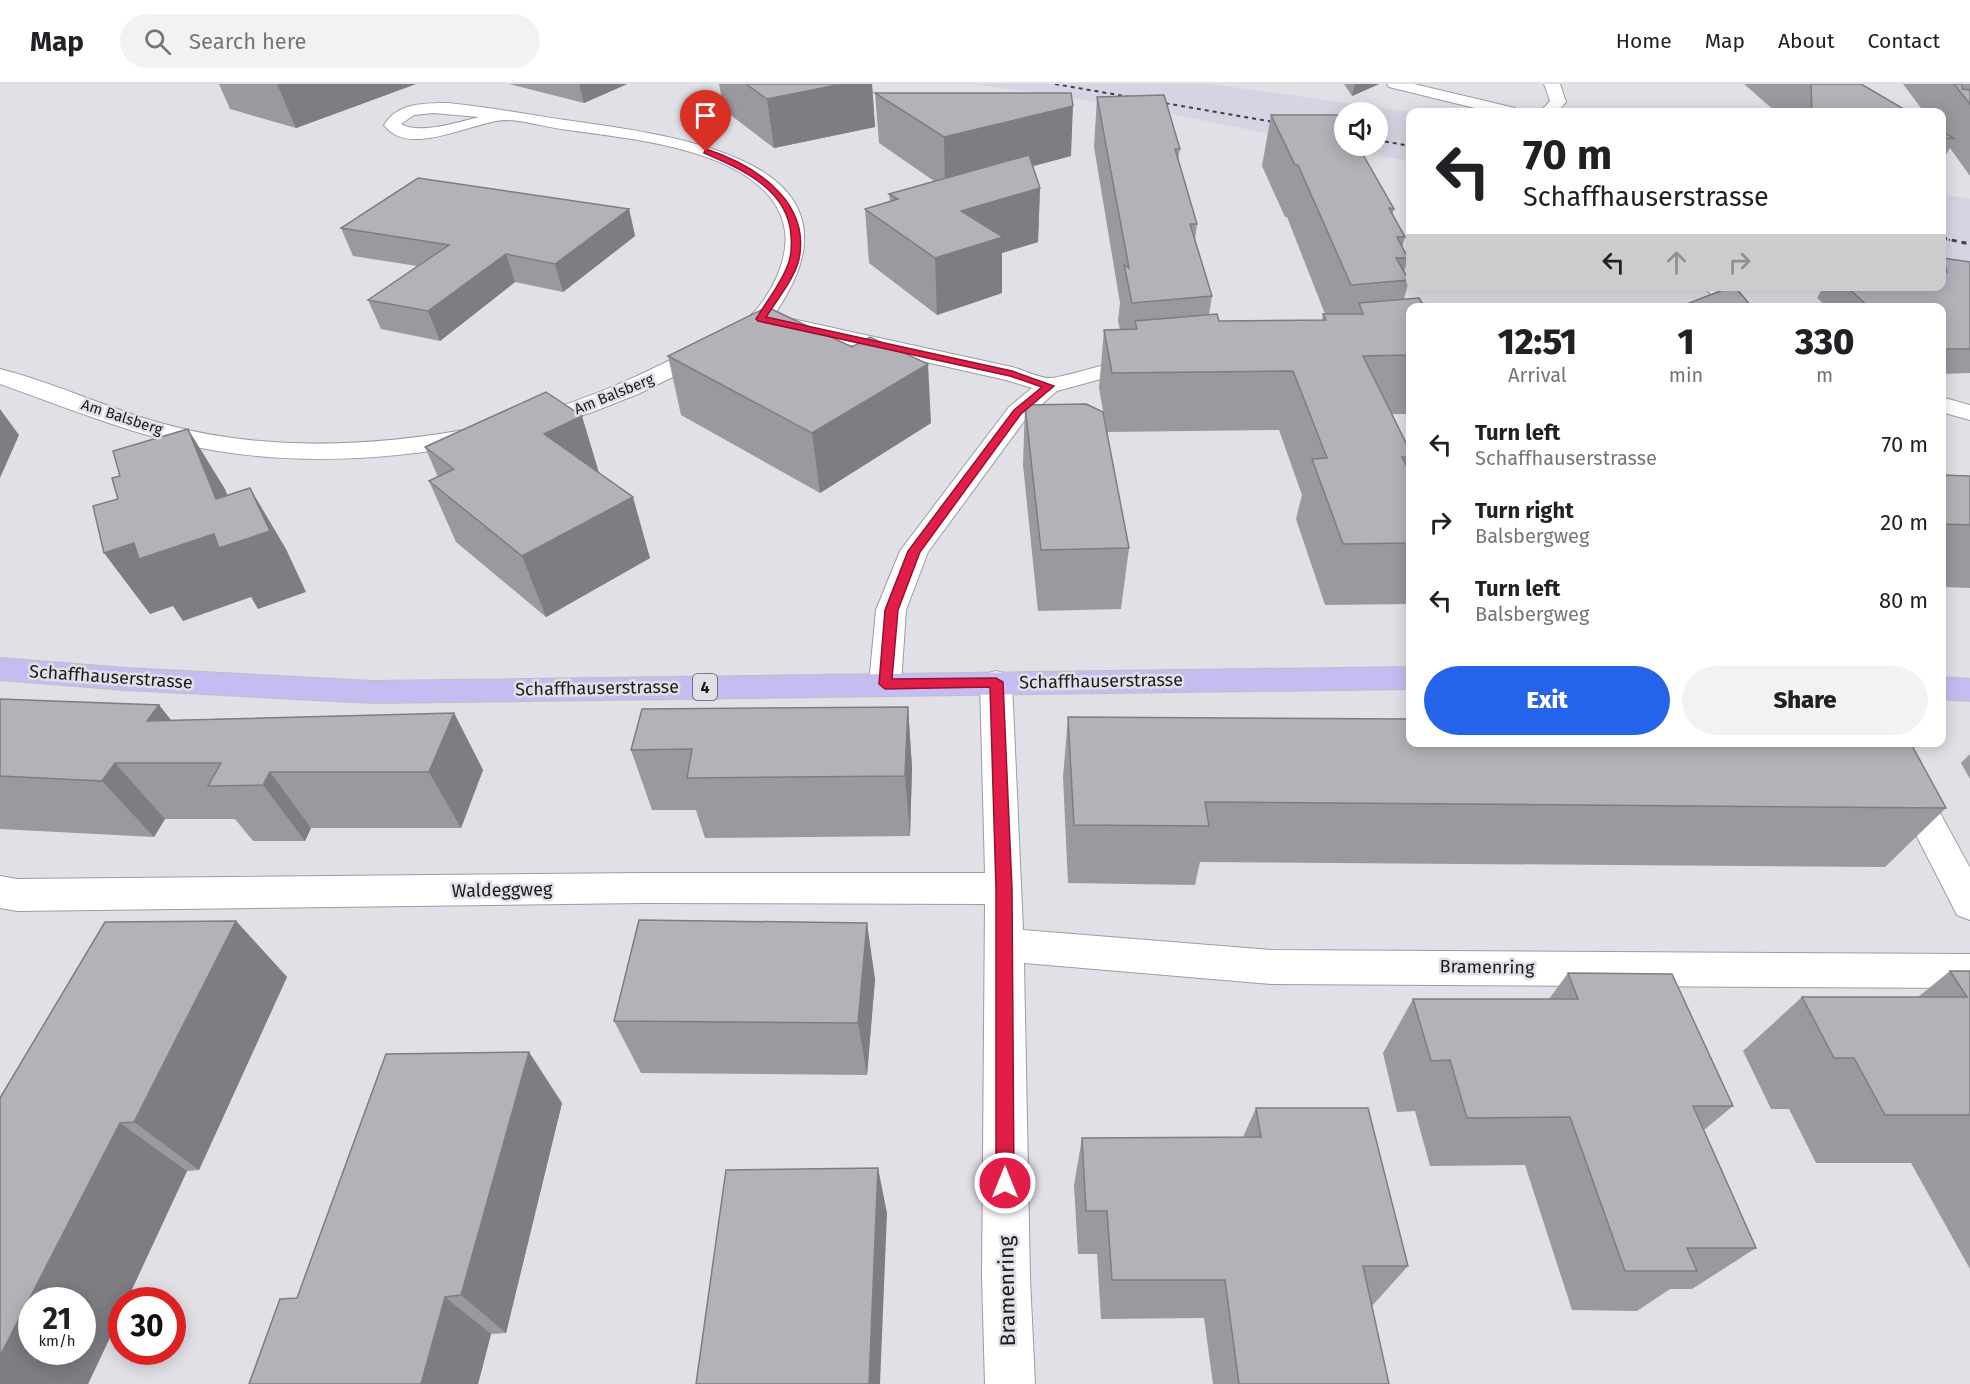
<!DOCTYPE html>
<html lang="en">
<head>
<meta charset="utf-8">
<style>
  body { margin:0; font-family:"Fira Sans",sans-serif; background:#f2f2f2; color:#202124; height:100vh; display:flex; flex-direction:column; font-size:22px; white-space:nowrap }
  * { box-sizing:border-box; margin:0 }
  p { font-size:20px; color:#757577 }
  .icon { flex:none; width:33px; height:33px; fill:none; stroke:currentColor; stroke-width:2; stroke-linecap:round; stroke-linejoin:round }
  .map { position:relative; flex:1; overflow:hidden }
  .details { position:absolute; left:1406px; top:219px; width:540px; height:444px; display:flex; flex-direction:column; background:#fff; border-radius:12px; box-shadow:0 3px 15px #0003 }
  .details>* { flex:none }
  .guide { position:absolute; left:1406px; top:24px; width:540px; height:183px; border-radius:12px; box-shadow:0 3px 15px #0003; background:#fff; color:#202124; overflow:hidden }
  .fabs { position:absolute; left:1334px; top:18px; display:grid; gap:12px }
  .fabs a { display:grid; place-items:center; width:54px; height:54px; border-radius:50%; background:#fff; box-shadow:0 3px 15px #0003; font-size:30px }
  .speed { position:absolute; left:18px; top:1203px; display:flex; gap:12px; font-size:30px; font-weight:700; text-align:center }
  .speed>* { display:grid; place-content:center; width:78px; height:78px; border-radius:50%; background:#fff; box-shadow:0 3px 15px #0003; line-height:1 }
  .speed small { font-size:15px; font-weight:400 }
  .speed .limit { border:9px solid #d22; background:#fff; color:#111 }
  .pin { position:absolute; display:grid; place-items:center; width:51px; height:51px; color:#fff; margin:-62px -26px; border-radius:50% 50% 50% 0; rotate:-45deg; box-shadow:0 0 6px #0007 }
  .pin .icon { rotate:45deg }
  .me { position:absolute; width:66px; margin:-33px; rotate:0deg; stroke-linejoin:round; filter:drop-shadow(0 0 4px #0008) }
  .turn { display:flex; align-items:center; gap:21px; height:126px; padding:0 18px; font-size:27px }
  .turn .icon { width:78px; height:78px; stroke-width:2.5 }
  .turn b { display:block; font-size:42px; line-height:51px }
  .lanes { display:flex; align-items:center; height:57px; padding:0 18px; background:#0003; justify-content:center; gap:30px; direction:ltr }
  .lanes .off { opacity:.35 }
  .eta { display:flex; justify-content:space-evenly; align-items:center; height:102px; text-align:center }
  .eta b { font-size:36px; font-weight:800; line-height:42px }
  .button { display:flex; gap:12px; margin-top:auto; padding:12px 18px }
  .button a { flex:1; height:69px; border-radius:36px; background:#2563eb; color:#fff; font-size:24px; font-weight:800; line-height:69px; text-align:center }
  .button a+a { background:#f2f2f2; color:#202124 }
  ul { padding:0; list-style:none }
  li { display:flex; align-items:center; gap:18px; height:78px; padding:0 18px }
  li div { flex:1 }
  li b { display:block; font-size:22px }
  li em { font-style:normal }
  header { display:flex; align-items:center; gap:36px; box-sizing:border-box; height:84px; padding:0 30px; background:#fff; border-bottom:2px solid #e0e0e0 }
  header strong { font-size:28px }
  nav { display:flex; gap:33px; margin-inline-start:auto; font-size:21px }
  .search { width:420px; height:54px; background:#f2f2f2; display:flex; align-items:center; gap:15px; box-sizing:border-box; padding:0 21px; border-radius:33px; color:#757577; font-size:22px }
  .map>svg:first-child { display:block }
  .built { fill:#d6d4e3; fill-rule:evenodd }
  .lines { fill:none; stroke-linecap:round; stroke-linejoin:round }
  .street-casing { stroke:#9d9ca3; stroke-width:2 }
  .secondary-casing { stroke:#9d9ca3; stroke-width:2 }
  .primary-casing { stroke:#bfbfc0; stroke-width:2 }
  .street { fill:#fff; fill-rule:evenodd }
  .secondary { fill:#fff; fill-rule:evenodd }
  .primary { fill:#c7bcf1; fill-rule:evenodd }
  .rail-far1 { stroke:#403f43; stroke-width:2; stroke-dasharray:4 4; stroke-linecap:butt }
  .rail { stroke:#403f43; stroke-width:3; stroke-dasharray:5 5; stroke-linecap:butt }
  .wall { fill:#9a999f }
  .shaded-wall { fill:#7d7d82; fill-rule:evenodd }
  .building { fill:#b3b2b9; stroke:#7d7d82; stroke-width:1.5 }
  .route { fill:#e11d48; stroke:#92132f; stroke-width:1.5 }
  .labels { text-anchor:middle; stroke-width:5; stroke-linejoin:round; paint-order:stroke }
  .far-street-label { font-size:15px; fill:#1c1b1e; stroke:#e1e0e7 }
  .shield { fill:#e1e0e7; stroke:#57565a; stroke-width:1.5 }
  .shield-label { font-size:16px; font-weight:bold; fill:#1c1b1e }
  .street-label { font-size:18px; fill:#1c1b1e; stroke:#e1e0e7 }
  .near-street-label { font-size:21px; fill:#1c1b1e; stroke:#e1e0e7 }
</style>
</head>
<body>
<header>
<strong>Map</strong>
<div class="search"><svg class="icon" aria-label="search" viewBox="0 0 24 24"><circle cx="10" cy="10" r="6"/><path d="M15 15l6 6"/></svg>Search here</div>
<nav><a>Home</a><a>Map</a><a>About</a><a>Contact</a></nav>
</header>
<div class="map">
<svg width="1970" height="1300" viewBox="0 0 1970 1300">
  <rect width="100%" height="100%" fill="#e1e0e7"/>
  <g class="built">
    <path d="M 975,0 L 1211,0 L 1411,28 L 1410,78 L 1156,27 ZM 1344,28 L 1377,28 L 1377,62 L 1344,62 Z"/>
    <path d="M 1941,110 L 1970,115 L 1970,192 L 1941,186 Z"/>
  </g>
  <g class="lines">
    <defs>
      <g id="street">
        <path d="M 1544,0 L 1560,0 L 1566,18 L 1557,28 L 1540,28 L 1550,17 Z"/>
        <path d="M 448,19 C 487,23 526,30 565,36 C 670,51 883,74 774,231 L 1012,283 C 1024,286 1041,295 1052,294 C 1085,289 1119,271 1153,279 L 1157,284 L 1153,289 L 1101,295 L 1057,307 L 1027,333 L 928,468 L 906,526 L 901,600 L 896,608 L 885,611 L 874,608 L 869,600 L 876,526 L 900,467 L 1009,323 L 1032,304 L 1006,296 L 766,242 L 685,287 L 638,310 L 590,329 L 540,344 L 531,346 L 522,344 L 519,339 L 522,334 C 588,316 649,289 709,255 C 722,247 737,242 749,233 C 770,214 789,176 785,147 C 773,66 631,55 568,46 C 548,44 525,36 505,36 C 474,37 408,75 384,41 C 397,19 424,19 448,19 ZM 433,29 L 479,33 C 460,38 418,51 401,40 L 414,31 Z"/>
        <path d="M 0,285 C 56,299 108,325 164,340 C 265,368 372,363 475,344 L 484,347 L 488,352 L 484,357 L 475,360 C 376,378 275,382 177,359 C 116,344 59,321 0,300 Z"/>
        <path d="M 996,587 L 1007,590 L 1012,598 L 1023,846 L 1271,866 L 1970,870 L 1970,904 L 1271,900 L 1024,879 L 1030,1194 L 1035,1300 L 985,1300 L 982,1194 L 985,820 L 643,819 L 17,827 L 0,824 L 0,792 L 17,795 L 643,789 L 985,789 L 980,598 L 985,590 Z"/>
        <path d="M 1927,723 L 1939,727 L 1970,784 L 1970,836 L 1957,831 L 1909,737 L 1915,727 Z"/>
      </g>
      <g id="secondary">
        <path d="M 1387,0 L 1414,0 L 1515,24 L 1517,28 L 1491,28 L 1389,3 Z"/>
        <path d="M 1703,202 L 1726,202 L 1749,224 L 1725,224 Z"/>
        <path d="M 1941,313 L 1970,321 L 1970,336 L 1941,328 Z"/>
      </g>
      <g id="primary">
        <path d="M 0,574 L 126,584 L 373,597 L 1410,583 L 1410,605 L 373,619 L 126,606 L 0,596 Z"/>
        <path d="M 1941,593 L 1970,595 L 1970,617 L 1941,615 Z"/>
      </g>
    </defs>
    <use href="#street" class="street-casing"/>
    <use href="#secondary" class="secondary-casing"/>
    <use href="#primary" class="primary-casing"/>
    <use href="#street" class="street"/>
    <use href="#secondary" class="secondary"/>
    <use href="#primary" class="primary"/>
    <g class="rail-far1">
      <path d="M 1055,0 L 1285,40"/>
      <path d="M 1377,56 L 1410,62"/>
      <path d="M 1941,154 L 1950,156"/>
    </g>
    <path class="rail" d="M 1942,154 L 1970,160"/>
  </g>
  <g class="wall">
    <path d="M 219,0 L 416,0 L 296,44 L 230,25 Z"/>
    <path d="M 509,0 L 627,0 L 584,19 Z"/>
    <path d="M 719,0 L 872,0 L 875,43 L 774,64 L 724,26 Z"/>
    <path d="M 1344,0 L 1379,0 L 1352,12 Z"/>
    <path d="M 1744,0 L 1861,0 L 1909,28 L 1776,28 Z"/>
    <path d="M 1903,0 L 1970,0 L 1970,92 L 1950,64 L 1941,79 L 1941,28 L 1924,28 Z"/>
    <path d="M 875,9 L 1071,72 L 1033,82 L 1040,104 L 1038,158 L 1002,169 L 1002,209 L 937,231 L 869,179 L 865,125 L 890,117 L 889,110 L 934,97 L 879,59 Z"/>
    <path d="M 1097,13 L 1180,65 L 1178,75 L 1197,140 L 1195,156 L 1212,212 L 1209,231 L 1219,237 L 1322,236 L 1323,230 L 1325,230 L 1287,133 L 1285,133 L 1262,82 L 1271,31 L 1394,125 L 1392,131 L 1405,153 L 1402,163 L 1408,174 L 1404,188 L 1409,196 L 1404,215 L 1410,224 L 1410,330 L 1392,330 L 1410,367 L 1410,382 L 1409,386 L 1410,389 L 1410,520 L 1325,521 L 1296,435 L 1302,411 L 1279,346 L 1107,348 L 1129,464 L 1121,525 L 1038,527 L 1023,381 L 1025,321 L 1105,338 L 1099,304 L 1104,246 L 1120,245 L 1118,237 L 1120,219 L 1094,63 Z"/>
    <path d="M 629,125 L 635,152 L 563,208 L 515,198 L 440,257 L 381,245 L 368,216 L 417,182 L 353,172 L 341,144 Z"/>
    <path d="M 1943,174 L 1970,178 L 1970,289 L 1941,290 L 1941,224 L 1828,224 L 1817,214 L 1824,202 L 1941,202 L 1941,177 Z"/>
    <path d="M 852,263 L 931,339 L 820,409 L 681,331 L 668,272 Z"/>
    <path d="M 425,363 L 599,389 L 650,474 L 546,533 L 456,458 L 429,397 L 438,393 Z"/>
    <path d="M 1941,391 L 1970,392 L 1970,504 L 1941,503 Z"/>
    <path d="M 0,615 L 159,621 L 171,636 L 454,629 L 483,686 L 461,744 L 311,744 L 305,757 L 253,757 L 235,735 L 165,735 L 154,753 L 0,745 Z"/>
    <path d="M 908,623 L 912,684 L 910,752 L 705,754 L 696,726 L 652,726 L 631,666 Z"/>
    <path d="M 1068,633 L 1946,724 L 1885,783 L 1200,778 L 1195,801 L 1068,799 L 1063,693 Z"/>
    <path d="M 1970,670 L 1970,695 L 1961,679 Z"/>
    <path d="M 236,837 L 287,893 L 199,1086 L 187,1087 L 127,1216 L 122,1216 L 122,1228 L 88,1300 L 0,1014 Z"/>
    <path d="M 1950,887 L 1970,887 L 1970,1185 L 1911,1079 L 1816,1079 L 1789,1025 L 1771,1025 L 1743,967 L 1802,913 L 1918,913 Z"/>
    <path d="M 1568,889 L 1733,1022 L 1704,1046 L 1756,1164 L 1692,1205 L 1670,1205 L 1637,1227 L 1572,1226 L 1525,1081 L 1430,1082 L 1415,1027 L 1397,1028 L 1383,969 L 1413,915 L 1549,915 Z"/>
    <path d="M 875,895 L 867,991 L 641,989 L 614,937 Z"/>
    <path d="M 562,1019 L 506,1249 L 491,1250 L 478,1300 L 249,1300 L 297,1214 Z"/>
    <path d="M 1256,1024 L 1408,1182 L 1372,1222 L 1389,1300 L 1213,1300 L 1204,1234 L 1101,1235 L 1097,1170 L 1078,1170 L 1074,1101 L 1082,1054 L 1243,1053 Z"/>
  </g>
  <g class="shaded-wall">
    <path d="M 277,0 L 416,0 L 296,44 Z"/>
    <path d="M 579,0 L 627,0 L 584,19 Z"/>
    <path d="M 842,0 L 872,0 L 875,43 L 774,64 L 767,15 Z"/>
    <path d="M 1355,0 L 1379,0 L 1352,12 Z"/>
    <path d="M 1073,22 L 1071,72 L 945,105 L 944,53 Z"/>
    <path d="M 1040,104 L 1038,158 L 1002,169 L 1002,209 L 937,231 L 935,174 L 961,127 Z"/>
    <path d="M 629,125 L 635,152 L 563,208 L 555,180 Z"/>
    <path d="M 506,170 L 515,198 L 440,257 L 428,227 Z"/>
    <path d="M 928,280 L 931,339 L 820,409 L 812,349 Z"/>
    <path d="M 0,325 L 19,351 L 0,394 Z"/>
    <path d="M 582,332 L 600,392 L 544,350 Z"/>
    <path d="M 188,345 L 225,405 L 245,455 L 250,404 L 286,465 L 306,508 L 258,525 L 251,513 L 183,537 L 173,522 L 150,530 L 104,469 Z"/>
    <path d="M 633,413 L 650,474 L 546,533 L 522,472 Z"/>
    <path d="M 159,621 L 204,678 L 147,637 Z"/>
    <path d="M 908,623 L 912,684 L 910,752 L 905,692 Z"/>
    <path d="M 454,629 L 483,686 L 461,744 L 429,688 Z"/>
    <path d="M 115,679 L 165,735 L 154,753 L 102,697 Z"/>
    <path d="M 270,688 L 311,744 L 305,757 L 263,701 Z"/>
    <path d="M 236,837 L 287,893 L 199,1086 L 134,1038 Z"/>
    <path d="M 867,839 L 875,895 L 867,991 L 858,939 Z"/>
    <path d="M 529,968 L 562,1019 L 506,1249 L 461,1211 Z"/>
    <path d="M 120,1039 L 187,1087 L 127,1216 L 122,1216 L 122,1228 L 88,1300 L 0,1300 L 0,1272 ZM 32,1216 L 82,1216 L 82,1268 L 32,1268 Z"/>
    <path d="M 878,1084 L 887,1129 L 880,1300 L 869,1300 Z"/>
    <path d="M 445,1213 L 491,1250 L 478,1300 L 421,1300 Z"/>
  </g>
  <g class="building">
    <path d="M 746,0 L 842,0 L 767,15 Z"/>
    <path d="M 1811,0 L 1861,0 L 1909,28 L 1812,28 Z"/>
    <path d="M 1954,0 L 1962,0 L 1962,5 L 1970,6 L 1970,20 Z"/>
    <path d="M 875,9 L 1071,9 L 1073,22 L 944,53 Z"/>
    <path d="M 1164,11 L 1180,65 L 1175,65 L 1197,140 L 1190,140 L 1212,212 L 1132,219 L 1124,181 L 1129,184 L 1097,13 Z"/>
    <path d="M 1271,31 L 1340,31 L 1344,38 L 1344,62 L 1358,62 L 1394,125 L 1389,124 L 1405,153 L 1397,153 L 1408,174 L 1396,174 L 1409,196 L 1351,201 L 1298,81 L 1295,81 Z"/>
    <path d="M 1941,47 L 1955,55 L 1941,53 Z"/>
    <path d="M 1029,71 L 1040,104 L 961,127 L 1003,153 L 935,174 L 865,125 L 898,115 L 889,110 Z"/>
    <path d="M 418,94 L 629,125 L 555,180 L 506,170 L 428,227 L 368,216 L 449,161 L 341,144 Z"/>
    <path d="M 1943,174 L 1970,178 L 1970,265 L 1941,265 L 1941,224 L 1870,224 L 1846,202 L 1941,202 L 1941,188 L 1947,188 Z"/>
    <path d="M 1733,202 L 1734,202 L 1753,224 L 1686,224 L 1684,221 Z"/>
    <path d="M 1419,214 L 1425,224 L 1410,224 L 1410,271 L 1363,272 L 1410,367 L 1410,373 L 1402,373 L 1410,389 L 1410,459 L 1343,460 L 1312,375 L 1327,374 L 1293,287 L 1112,289 L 1104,246 L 1137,245 L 1135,237 L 1217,230 L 1219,237 L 1326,236 L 1323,230 L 1363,230 L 1359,219 Z"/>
    <path d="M 1528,220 L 1595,221 L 1597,224 L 1530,224 Z"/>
    <path d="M 767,223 L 852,263 L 870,253 L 928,280 L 812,349 L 668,272 Z"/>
    <path d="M 546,308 L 582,332 L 544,350 L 633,413 L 522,472 L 429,397 L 454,385 L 425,363 Z"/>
    <path d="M 1086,320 L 1103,328 L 1129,464 L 1041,466 L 1025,321 Z"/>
    <path d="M 188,345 L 216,415 L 250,404 L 270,447 L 219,464 L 214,450 L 139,475 L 134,459 L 104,469 L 93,422 L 118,415 L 112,394 L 120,392 L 113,367 Z"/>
    <path d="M 1941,391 L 1970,392 L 1970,441 L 1941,440 Z"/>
    <path d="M 0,615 L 159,621 L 147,637 L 454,629 L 429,688 L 270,688 L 263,701 L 208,702 L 221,679 L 115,679 L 102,697 L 0,692 Z"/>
    <path d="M 908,623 L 905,692 L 687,694 L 692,665 L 631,666 L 642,625 Z"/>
    <path d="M 1068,633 L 1410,635 L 1410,658 L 1910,658 L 1946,724 L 1205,718 L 1209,742 L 1074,741 Z"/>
    <path d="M 639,836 L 867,839 L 858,939 L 614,937 Z"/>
    <path d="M 236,837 L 134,1038 L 120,1039 L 0,1272 L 0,1014 L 105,838 Z"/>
    <path d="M 1950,887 L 1970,887 L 1970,1031 L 1885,1031 L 1854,974 L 1834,974 L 1802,913 L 1967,913 Z"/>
    <path d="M 1568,889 L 1672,890 L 1733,1022 L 1693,1022 L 1756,1164 L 1687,1164 L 1697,1187 L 1625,1187 L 1570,1033 L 1467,1034 L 1450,976 L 1431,977 L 1413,915 L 1578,915 Z"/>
    <path d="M 529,968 L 461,1211 L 445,1213 L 421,1300 L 249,1300 L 280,1215 L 297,1214 L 386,970 Z"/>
    <path d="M 1256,1024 L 1368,1024 L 1408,1182 L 1363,1182 L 1389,1300 L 1239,1300 L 1225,1196 L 1112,1196 L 1107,1127 L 1086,1127 L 1082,1054 L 1261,1053 Z"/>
    <path d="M 878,1084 L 869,1300 L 696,1300 L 726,1086 Z"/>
  </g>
  <path class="route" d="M 706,65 C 752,80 807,114 800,169 C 798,191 778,214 766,233 L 1012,287 L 1054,302 L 1021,330 L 920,468 L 898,526 L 892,595 L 996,594 L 1003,598 L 1012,805 L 1014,1099 L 1012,1106 L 1005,1108 L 999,1106 L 996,1099 L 996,805 L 990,603 L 885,605 L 879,600 L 885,526 L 908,467 L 1014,326 L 1042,303 L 1010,292 L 758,237 L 756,235 C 766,218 780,201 787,183 C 792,172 792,162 791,151 C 788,105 741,85 704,69 Z"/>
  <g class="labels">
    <g class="far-street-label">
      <text transform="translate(614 310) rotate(-22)" y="5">Am Balsberg</text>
      <text transform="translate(122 333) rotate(18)" y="5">Am Balsberg</text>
    </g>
    <rect class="shield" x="693" y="590" width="24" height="26" rx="4.5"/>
    <g class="shield-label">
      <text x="705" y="609">4</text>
    </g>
    <g class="street-label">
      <text transform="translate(111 593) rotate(4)" y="6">Schaffhauserstrasse</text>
      <text transform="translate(1101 597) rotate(-1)" y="6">Schaffhauserstrasse</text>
      <text transform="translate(597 604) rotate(-1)" y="6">Schaffhauserstrasse</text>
      <text transform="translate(502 806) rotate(-1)" y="6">Waldeggweg</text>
      <text transform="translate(1487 883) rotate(1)" y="6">Bramenring</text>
    </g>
    <g class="near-street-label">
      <text transform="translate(1007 1207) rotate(-91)" y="7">Bramenring</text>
    </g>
  </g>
</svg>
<div class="fabs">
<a><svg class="icon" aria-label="sound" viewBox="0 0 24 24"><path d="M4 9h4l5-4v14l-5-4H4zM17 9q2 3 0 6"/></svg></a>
</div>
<div class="speed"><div>21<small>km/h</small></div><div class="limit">30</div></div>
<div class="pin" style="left:706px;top:68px;background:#d93025"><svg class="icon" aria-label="arrive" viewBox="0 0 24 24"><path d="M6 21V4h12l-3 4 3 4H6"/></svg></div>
<svg class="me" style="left:1005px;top:1099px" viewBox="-20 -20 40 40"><circle r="17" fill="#e11d48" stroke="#fff" stroke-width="3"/><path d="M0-11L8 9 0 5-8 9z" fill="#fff"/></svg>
<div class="guide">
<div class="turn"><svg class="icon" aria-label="left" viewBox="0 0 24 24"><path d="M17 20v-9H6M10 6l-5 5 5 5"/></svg><div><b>70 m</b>Schaffhauserstrasse</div></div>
<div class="lanes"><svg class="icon" aria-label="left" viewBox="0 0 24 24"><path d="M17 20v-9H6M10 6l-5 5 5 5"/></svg><svg class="icon off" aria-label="ahead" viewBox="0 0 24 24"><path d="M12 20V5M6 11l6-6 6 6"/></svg><svg class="icon off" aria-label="right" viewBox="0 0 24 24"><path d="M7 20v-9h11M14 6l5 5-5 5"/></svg></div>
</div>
<section class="details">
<div class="eta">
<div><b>12:51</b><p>Arrival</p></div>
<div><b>1</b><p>min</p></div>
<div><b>330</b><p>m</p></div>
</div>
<ul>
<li><svg class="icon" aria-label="left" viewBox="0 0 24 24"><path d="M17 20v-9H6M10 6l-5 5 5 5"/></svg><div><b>Turn left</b><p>Schaffhauserstrasse</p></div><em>70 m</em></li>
<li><svg class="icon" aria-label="right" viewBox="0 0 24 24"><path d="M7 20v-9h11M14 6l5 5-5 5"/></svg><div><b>Turn right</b><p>Balsbergweg</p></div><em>20 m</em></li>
<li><svg class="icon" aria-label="left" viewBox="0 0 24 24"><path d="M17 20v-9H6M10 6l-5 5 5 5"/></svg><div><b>Turn left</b><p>Balsbergweg</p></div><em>80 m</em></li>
</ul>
<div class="button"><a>Exit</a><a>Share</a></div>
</section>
</div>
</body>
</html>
